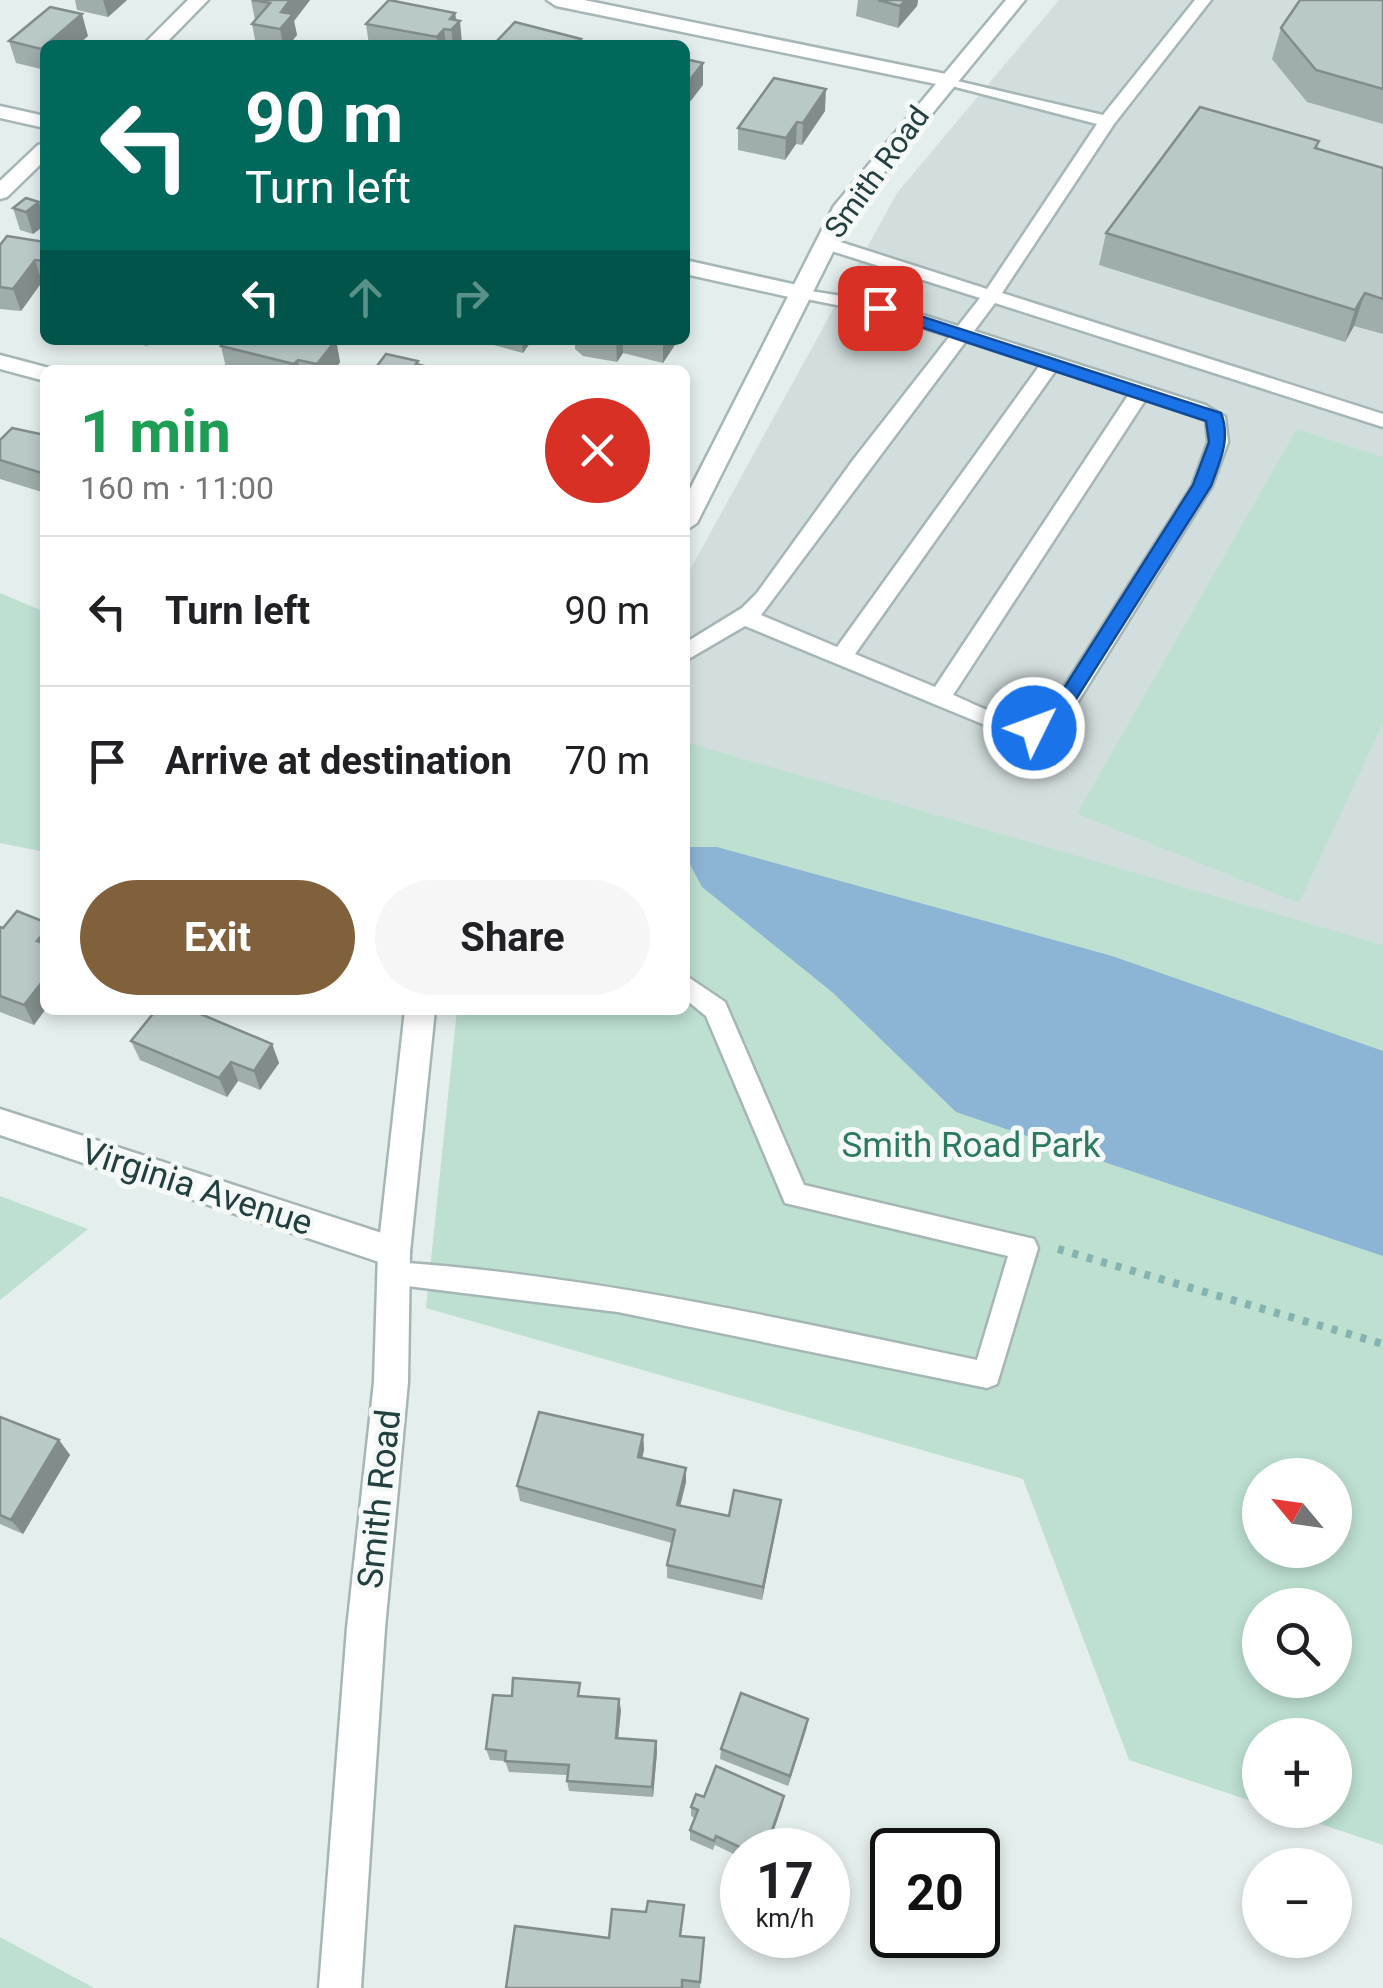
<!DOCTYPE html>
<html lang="en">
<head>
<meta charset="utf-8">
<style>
  body { margin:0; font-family:Roboto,sans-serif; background:#f6f6f6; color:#202124; height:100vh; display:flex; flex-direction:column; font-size:38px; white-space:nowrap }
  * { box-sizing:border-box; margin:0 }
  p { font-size:32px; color:#757577 }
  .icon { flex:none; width:55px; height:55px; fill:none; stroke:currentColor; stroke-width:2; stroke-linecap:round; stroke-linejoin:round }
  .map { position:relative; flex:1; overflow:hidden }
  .details { position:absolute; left:40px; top:365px; width:650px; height:650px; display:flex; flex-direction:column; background:#fff; border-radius:15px; box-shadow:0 5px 15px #0003 }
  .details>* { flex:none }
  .top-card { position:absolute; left:40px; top:40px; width:650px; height:305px; border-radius:15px; box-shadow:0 5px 15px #0003; background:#00695c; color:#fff; overflow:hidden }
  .needle { width:65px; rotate:299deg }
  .fabs { position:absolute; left:1242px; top:1458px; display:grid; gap:20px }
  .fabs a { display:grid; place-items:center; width:110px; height:110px; border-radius:50%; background:#fff; box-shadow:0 5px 15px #0003; font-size:50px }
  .speed { position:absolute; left:720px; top:1828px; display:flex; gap:20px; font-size:50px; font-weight:700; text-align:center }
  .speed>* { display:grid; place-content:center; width:130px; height:130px; border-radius:50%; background:#fff; box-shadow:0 5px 15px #0003; line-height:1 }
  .speed small { font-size:25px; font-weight:400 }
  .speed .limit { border:5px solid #111; border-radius:15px; background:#fff; color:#111 }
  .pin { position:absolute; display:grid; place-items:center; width:85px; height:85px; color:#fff; margin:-42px; border-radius:20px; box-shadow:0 5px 15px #0006 }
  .me { position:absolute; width:110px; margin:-55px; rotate:48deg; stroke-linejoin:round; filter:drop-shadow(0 0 8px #0008) }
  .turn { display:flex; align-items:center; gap:35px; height:210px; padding:0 40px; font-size:45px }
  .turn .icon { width:130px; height:130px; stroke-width:2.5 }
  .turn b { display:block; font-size:70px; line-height:85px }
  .lanes { display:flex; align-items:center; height:95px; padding:0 40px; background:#0003; justify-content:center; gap:50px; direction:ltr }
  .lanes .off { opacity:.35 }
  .round { display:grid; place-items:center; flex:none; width:105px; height:105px; border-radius:52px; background:#f6f6f6 }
  .overview { display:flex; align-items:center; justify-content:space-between; height:170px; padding:0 40px }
  h1 { font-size:60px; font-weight:700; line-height:75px; color:#1e9e55 }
  .primary-button { display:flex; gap:20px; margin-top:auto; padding:20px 40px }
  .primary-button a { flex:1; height:115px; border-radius:60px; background:#81603c; color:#fff; font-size:40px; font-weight:700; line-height:115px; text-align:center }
  .primary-button a+a { background:#f6f6f6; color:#202124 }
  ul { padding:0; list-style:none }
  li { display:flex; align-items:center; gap:30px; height:150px; padding:0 40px; border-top:2px solid #e0e0e0 }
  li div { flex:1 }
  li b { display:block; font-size:38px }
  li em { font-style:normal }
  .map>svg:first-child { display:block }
  .built { fill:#d2dedd }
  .green { fill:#bde0d1; fill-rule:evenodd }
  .water { fill:#8bb4d5 }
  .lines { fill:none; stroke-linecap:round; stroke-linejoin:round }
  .service-casing { stroke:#a6b6b6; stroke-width:5 }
  .minor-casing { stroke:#a6b6b6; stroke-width:5 }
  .tertiary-casing { stroke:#a6b6b6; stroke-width:5 }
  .path { stroke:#84b3b2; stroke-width:8; stroke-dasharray:6 9; stroke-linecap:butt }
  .service { fill:#fff; fill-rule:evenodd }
  .minor { fill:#fff; fill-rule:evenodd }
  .tertiary { fill:#fff; fill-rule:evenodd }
  .wall { fill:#9fadab }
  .shaded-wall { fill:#828d8b }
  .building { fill:#b9c9c7; stroke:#828d8b; stroke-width:2.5 }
  .route { fill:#1a73e8; stroke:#114b97; stroke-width:2.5 }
  .labels { text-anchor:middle; stroke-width:10; stroke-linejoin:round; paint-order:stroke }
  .far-street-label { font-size:30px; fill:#234041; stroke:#f5faf9 }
  .park-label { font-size:35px; fill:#2b7a60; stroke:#f5faf9 }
  .street-label { font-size:35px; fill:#234041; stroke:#f5faf9 }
</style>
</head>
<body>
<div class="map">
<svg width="1383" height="1988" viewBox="0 0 1383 1988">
  <rect width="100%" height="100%" fill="#e4eeed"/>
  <path class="built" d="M 1059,0 L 1383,0 L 1383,948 L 685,743 L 685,579 L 897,193 Z"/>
  <g class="green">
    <path d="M 1297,429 L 1383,457 L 1383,723 L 1299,903 L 1077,814 Z"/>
    <path d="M 0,593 L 45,612 L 45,852 L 0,843 Z"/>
    <path d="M 685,742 L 1383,945 L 1383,1845 L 1279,1810 L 1335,1810 L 1335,1735 L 1260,1735 L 1260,1804 L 1129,1760 L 1023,1479 L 426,1308 L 457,1010 L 685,1010 ZM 1260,1475 L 1335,1475 L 1335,1550 L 1260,1550 ZM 1260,1605 L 1335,1605 L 1335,1680 L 1260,1680 Z"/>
    <path d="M 0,1196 L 88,1229 L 0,1300 Z"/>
    <path d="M 0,1937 L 94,1988 L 0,1988 Z"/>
  </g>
  <path class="water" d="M 685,847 L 717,847 L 1112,956 L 1383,1051 L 1383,1256 L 956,1112 L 832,992 L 702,887 L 685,855 Z"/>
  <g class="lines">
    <defs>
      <g id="service">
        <path d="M 1195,0 L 1211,0 L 1114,124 L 1002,293 L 1383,414 L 1383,427 L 995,303 L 974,331 L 1205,405 L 1225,417 L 1228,442 L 1212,486 L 1069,716 L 1041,732 L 1002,732 L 745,626 L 685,661 L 685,643 L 742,608 L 757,593 L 853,460 L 950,336 L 877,313 L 791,296 L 791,288 L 881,302 L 958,326 L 980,298 L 819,247 L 819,239 L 831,239 L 987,289 L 1097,124 L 940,83 L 940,77 L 1103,115 ZM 966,341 L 1040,365 L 837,647 L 761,615 ZM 1056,370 L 1129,394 L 935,687 L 855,654 ZM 1146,399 L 1206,420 L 1208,442 L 1192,486 L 1053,704 C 1024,733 984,708 953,695 Z"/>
        <path d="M 685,975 L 725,1002 L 804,1185 L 1034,1239 L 1038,1248 L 997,1384 L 987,1388 L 618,1312 L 383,1283 L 379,1274 L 383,1265 L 393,1262 C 591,1275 783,1319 977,1360 L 1008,1256 L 785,1203 L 706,1016 L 685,999 Z"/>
      </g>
      <g id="minor">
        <path d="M 188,0 L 208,0 L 164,45 L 143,45 Z"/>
        <path d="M 547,0 L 584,0 L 946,74 L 956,80 L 946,86 L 556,6 Z"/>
        <path d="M 0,106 L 45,116 L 45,128 L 0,118 Z"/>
        <path d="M 45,143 L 45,160 L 7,197 L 0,199 L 0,181 L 38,145 Z"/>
        <path d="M 685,260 L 806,287 L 809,292 L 798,299 L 685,274 Z"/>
        <path d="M 0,355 L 53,369 L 54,370 L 45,370 L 45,381 L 0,369 Z"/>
        <path d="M 0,1109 L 394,1237 L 406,1242 L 410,1252 L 406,1262 L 394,1267 L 0,1135 Z"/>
      </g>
      <g id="tertiary">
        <path d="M 1006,0 L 1025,0 L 855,208 L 697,523 L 685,531 L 685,499 L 834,206 Z"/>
        <path d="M 405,1010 L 435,1010 L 410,1252 L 408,1382 L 385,1628 L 361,1988 L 319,1988 L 347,1628 L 374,1382 L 378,1252 Z"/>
      </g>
    </defs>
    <use href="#service" class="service-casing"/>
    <use href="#minor" class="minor-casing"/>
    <use href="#tertiary" class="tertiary-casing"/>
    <path class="path" d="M 1058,1249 L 1383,1344"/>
    <use href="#service" class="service"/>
    <use href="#minor" class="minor"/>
    <use href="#tertiary" class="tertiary"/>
  </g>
  <g class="wall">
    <path d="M 75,0 L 127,0 L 108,17 L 77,10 Z"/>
    <path d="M 251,0 L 310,0 L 294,21 L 297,35 L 289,45 L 256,45 L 252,24 L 255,20 Z"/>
    <path d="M 858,0 L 918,0 L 917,6 L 898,28 L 856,16 Z"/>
    <path d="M 1383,0 L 1383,124 L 1307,102 L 1272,59 L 1281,28 Z"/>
    <path d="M 455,13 L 462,43 L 460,45 L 369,45 L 366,24 Z"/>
    <path d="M 88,36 L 45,45 L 45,70 L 16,63 L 9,41 Z"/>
    <path d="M 825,111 L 802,145 L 796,144 L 785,160 L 738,150 L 738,128 Z"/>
    <path d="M 1319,141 L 1317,149 L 1383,168 L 1383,334 L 1354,326 L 1345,342 L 1099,265 L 1106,233 Z"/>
    <path d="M 39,202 L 45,225 L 33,234 L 20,230 L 13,208 Z"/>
    <path d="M 45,242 L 45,283 L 42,282 L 21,311 L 0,309 L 0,245 Z"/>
    <path d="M 126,340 L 153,340 L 147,346 Z"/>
    <path d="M 336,340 L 340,362 L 335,370 L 233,370 L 226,368 L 221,346 Z"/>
    <path d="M 483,340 L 532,340 L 523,353 L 483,342 Z"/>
    <path d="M 575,340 L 678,340 L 663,363 L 623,353 L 617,362 L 583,356 L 575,349 Z"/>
    <path d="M 45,435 L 45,493 L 0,479 L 0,440 Z"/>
    <path d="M 45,922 L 45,1010 L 34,1025 L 0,1012 L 0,927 L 3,928 Z"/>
    <path d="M 131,1041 L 272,1044 L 279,1063 L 260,1090 L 238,1081 L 227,1097 L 140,1060 Z"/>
    <path d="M 0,1417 L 59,1440 L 70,1455 L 23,1534 L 0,1524 Z"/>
    <path d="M 643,1435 L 644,1450 L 642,1458 L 686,1482 L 680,1505 L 729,1516 L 781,1500 L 762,1600 L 667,1578 L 667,1565 L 672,1543 L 520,1501 L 517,1486 Z"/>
    <path d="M 512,1696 L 582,1696 L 621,1710 L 618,1738 L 656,1741 L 657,1752 L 653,1797 L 569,1791 L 567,1781 L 567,1775 L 509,1772 L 505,1761 L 490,1760 L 486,1749 Z"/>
    <path d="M 808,1719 L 788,1786 L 720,1759 L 721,1749 Z"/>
    <path d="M 784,1796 L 782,1806 L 767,1850 L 742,1850 L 742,1858 L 715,1845 L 713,1850 L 690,1840 L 690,1830 L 695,1818 L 691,1816 L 691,1807 L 704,1797 Z"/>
    <path d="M 684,1905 L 681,1936 L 704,1938 L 700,1988 L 506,1988 L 609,1938 L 646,1912 Z"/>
  </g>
  <g class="shaded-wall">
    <path d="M 103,0 L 127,0 L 108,17 Z"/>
    <path d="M 290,0 L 310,0 L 294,21 L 297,35 L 289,45 L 283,45 L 280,29 L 281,12 Z"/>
    <path d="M 905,0 L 918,0 L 917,6 L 898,28 L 900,6 Z"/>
    <path d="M 455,13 L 456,25 L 460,21 L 462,43 L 460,45 L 453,45 L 450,19 Z"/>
    <path d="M 82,14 L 88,36 L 78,45 L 46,45 Z"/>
    <path d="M 444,29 L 446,45 L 438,45 L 437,37 Z"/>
    <path d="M 703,63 L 703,85 L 686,107 L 686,85 Z"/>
    <path d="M 826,89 L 825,111 L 802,145 L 803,123 Z"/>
    <path d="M 797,122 L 796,144 L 785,160 L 786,138 Z"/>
    <path d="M 39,202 L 45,225 L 33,234 L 26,212 Z"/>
    <path d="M 35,260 L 42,282 L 21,311 L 13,289 Z"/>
    <path d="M 1365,293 L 1354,326 L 1345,342 L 1355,310 Z"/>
    <path d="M 336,340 L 340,362 L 335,370 L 318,370 L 317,364 Z"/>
    <path d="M 522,340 L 532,340 L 523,353 Z"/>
    <path d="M 616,340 L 623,340 L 623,353 L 617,362 Z"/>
    <path d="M 663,340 L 678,340 L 663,363 Z"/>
    <path d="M 298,360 L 300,370 L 295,370 L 294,364 Z"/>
    <path d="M 45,931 L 45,958 L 37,941 Z"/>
    <path d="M 45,978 L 45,1010 L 34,1025 L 24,1005 Z"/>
    <path d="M 272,1044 L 279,1063 L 260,1090 L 254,1071 Z"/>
    <path d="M 231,1062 L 238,1081 L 227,1097 L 219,1078 Z"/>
    <path d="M 643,1435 L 644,1450 L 639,1472 L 638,1457 Z"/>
    <path d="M 59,1440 L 70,1455 L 23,1534 L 11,1520 Z"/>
    <path d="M 686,1468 L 686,1482 L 677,1519 L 677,1505 Z"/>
    <path d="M 781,1500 L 779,1515 L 762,1600 L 763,1587 Z"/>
    <path d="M 619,1699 L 621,1710 L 617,1749 L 616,1738 Z"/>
    <path d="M 808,1719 L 806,1730 L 788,1786 L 790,1776 Z"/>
    <path d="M 656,1741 L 657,1752 L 653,1797 L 652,1787 Z"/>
    <path d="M 784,1796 L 782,1806 L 767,1850 L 765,1850 Z"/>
  </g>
  <g class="building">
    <path d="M 252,0 L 290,0 L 281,12 L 293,14 L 280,29 L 252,24 L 270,3 Z"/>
    <path d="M 389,0 L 455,13 L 450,19 L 460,21 L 451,30 L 444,29 L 437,37 L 366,24 Z"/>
    <path d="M 878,0 L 905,0 L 900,6 Z"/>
    <path d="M 1300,0 L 1383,0 L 1383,89 L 1316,70 L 1281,28 Z"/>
    <path d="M 50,7 L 82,14 L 41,49 L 9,41 Z"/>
    <path d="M 515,22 L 581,39 L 575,45 L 504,45 L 495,43 Z"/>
    <path d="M 685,59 L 703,63 L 686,85 L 685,85 Z"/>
    <path d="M 774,78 L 826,89 L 803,123 L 797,122 L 786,138 L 738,128 Z"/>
    <path d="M 1200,107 L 1319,141 L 1315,148 L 1383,168 L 1383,299 L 1365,293 L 1355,310 L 1106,233 Z"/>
    <path d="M 26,198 L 39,202 L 26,212 L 13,208 Z"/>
    <path d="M 7,236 L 45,242 L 45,261 L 35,260 L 13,289 L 0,287 L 0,245 Z"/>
    <path d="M 226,340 L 336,340 L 317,364 L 298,360 L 294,364 L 221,346 Z"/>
    <path d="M 386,354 L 418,361 L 416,364 L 440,370 L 374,370 Z"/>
    <path d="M 12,428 L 45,435 L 45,474 L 0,460 L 0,440 Z"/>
    <path d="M 17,911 L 45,922 L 45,931 L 37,941 L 45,944 L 45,978 L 24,1005 L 0,996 L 0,927 L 3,928 Z"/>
    <path d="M 156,1010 L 191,1010 L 272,1044 L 254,1071 L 231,1062 L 219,1078 L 131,1041 Z"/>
    <path d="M 539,1412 L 643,1435 L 638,1457 L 686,1468 L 677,1505 L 729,1516 L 734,1490 L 781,1500 L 763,1587 L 667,1565 L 675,1530 L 517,1486 Z"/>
    <path d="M 0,1417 L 59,1440 L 11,1520 L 0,1515 Z"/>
    <path d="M 513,1678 L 580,1683 L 578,1696 L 619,1699 L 616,1738 L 656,1741 L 652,1787 L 567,1781 L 569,1765 L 505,1761 L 506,1751 L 486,1749 L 493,1695 L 512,1696 Z"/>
    <path d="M 741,1693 L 808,1719 L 790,1776 L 721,1749 Z"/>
    <path d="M 716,1766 L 784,1796 L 765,1850 L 746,1850 L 716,1836 L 714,1841 L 690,1830 L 698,1810 L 691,1807 L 696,1794 L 704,1797 Z"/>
    <path d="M 648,1901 L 684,1905 L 680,1936 L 704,1938 L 700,1982 L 682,1980 L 682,1988 L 506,1988 L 515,1926 L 609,1938 L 612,1909 L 646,1912 Z"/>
  </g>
  <path class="route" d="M 880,303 L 1221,413 C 1231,439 1220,461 1211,486 L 1059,726 L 1034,735 L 1024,728 C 1029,717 1045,715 1054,704 L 1193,485 L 1209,442 L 1206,421 L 875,312 L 872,308 Z"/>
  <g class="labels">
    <g class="far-street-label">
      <text transform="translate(877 172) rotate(-54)" y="10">Smith Road</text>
    </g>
    <g class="park-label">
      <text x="971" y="1157">Smith Road Park</text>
    </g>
    <g class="street-label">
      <text transform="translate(197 1187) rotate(18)" y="12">Virginia Avenue</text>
      <text transform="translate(379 1499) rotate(-84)" y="12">Smith Road</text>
    </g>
  </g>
</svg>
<div class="fabs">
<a><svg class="needle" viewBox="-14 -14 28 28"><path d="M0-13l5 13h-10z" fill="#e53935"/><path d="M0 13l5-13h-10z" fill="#757577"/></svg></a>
<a><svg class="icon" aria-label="search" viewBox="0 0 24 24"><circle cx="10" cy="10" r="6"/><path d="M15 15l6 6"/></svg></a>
<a>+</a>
<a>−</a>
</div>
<div class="speed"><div>17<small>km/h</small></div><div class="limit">20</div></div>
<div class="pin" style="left:880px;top:308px;background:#d93025"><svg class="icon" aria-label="arrive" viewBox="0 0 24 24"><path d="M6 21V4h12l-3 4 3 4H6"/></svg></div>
<svg class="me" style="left:1034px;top:728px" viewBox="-20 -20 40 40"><circle r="17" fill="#1a73e8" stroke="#fff" stroke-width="3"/><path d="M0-11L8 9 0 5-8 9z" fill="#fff"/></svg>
<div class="top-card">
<div class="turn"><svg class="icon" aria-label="left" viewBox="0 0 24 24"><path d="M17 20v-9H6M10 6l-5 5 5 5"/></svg><div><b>90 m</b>Turn left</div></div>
<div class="lanes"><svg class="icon" aria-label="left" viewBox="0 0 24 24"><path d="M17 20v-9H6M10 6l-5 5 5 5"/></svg><svg class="icon off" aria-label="ahead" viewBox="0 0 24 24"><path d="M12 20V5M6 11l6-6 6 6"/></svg><svg class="icon off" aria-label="right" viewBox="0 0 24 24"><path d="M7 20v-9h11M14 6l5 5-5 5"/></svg></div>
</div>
<section class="details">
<div class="overview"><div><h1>1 min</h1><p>160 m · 11:00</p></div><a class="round" style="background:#d93025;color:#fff"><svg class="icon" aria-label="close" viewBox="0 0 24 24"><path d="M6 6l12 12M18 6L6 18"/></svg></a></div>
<ul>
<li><svg class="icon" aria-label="left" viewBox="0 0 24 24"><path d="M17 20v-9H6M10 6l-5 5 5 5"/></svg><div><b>Turn left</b></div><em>90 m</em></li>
<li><svg class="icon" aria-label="arrive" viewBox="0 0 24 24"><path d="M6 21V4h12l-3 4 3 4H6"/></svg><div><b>Arrive at destination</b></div><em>70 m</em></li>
</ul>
<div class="primary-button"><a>Exit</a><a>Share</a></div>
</section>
</div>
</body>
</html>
